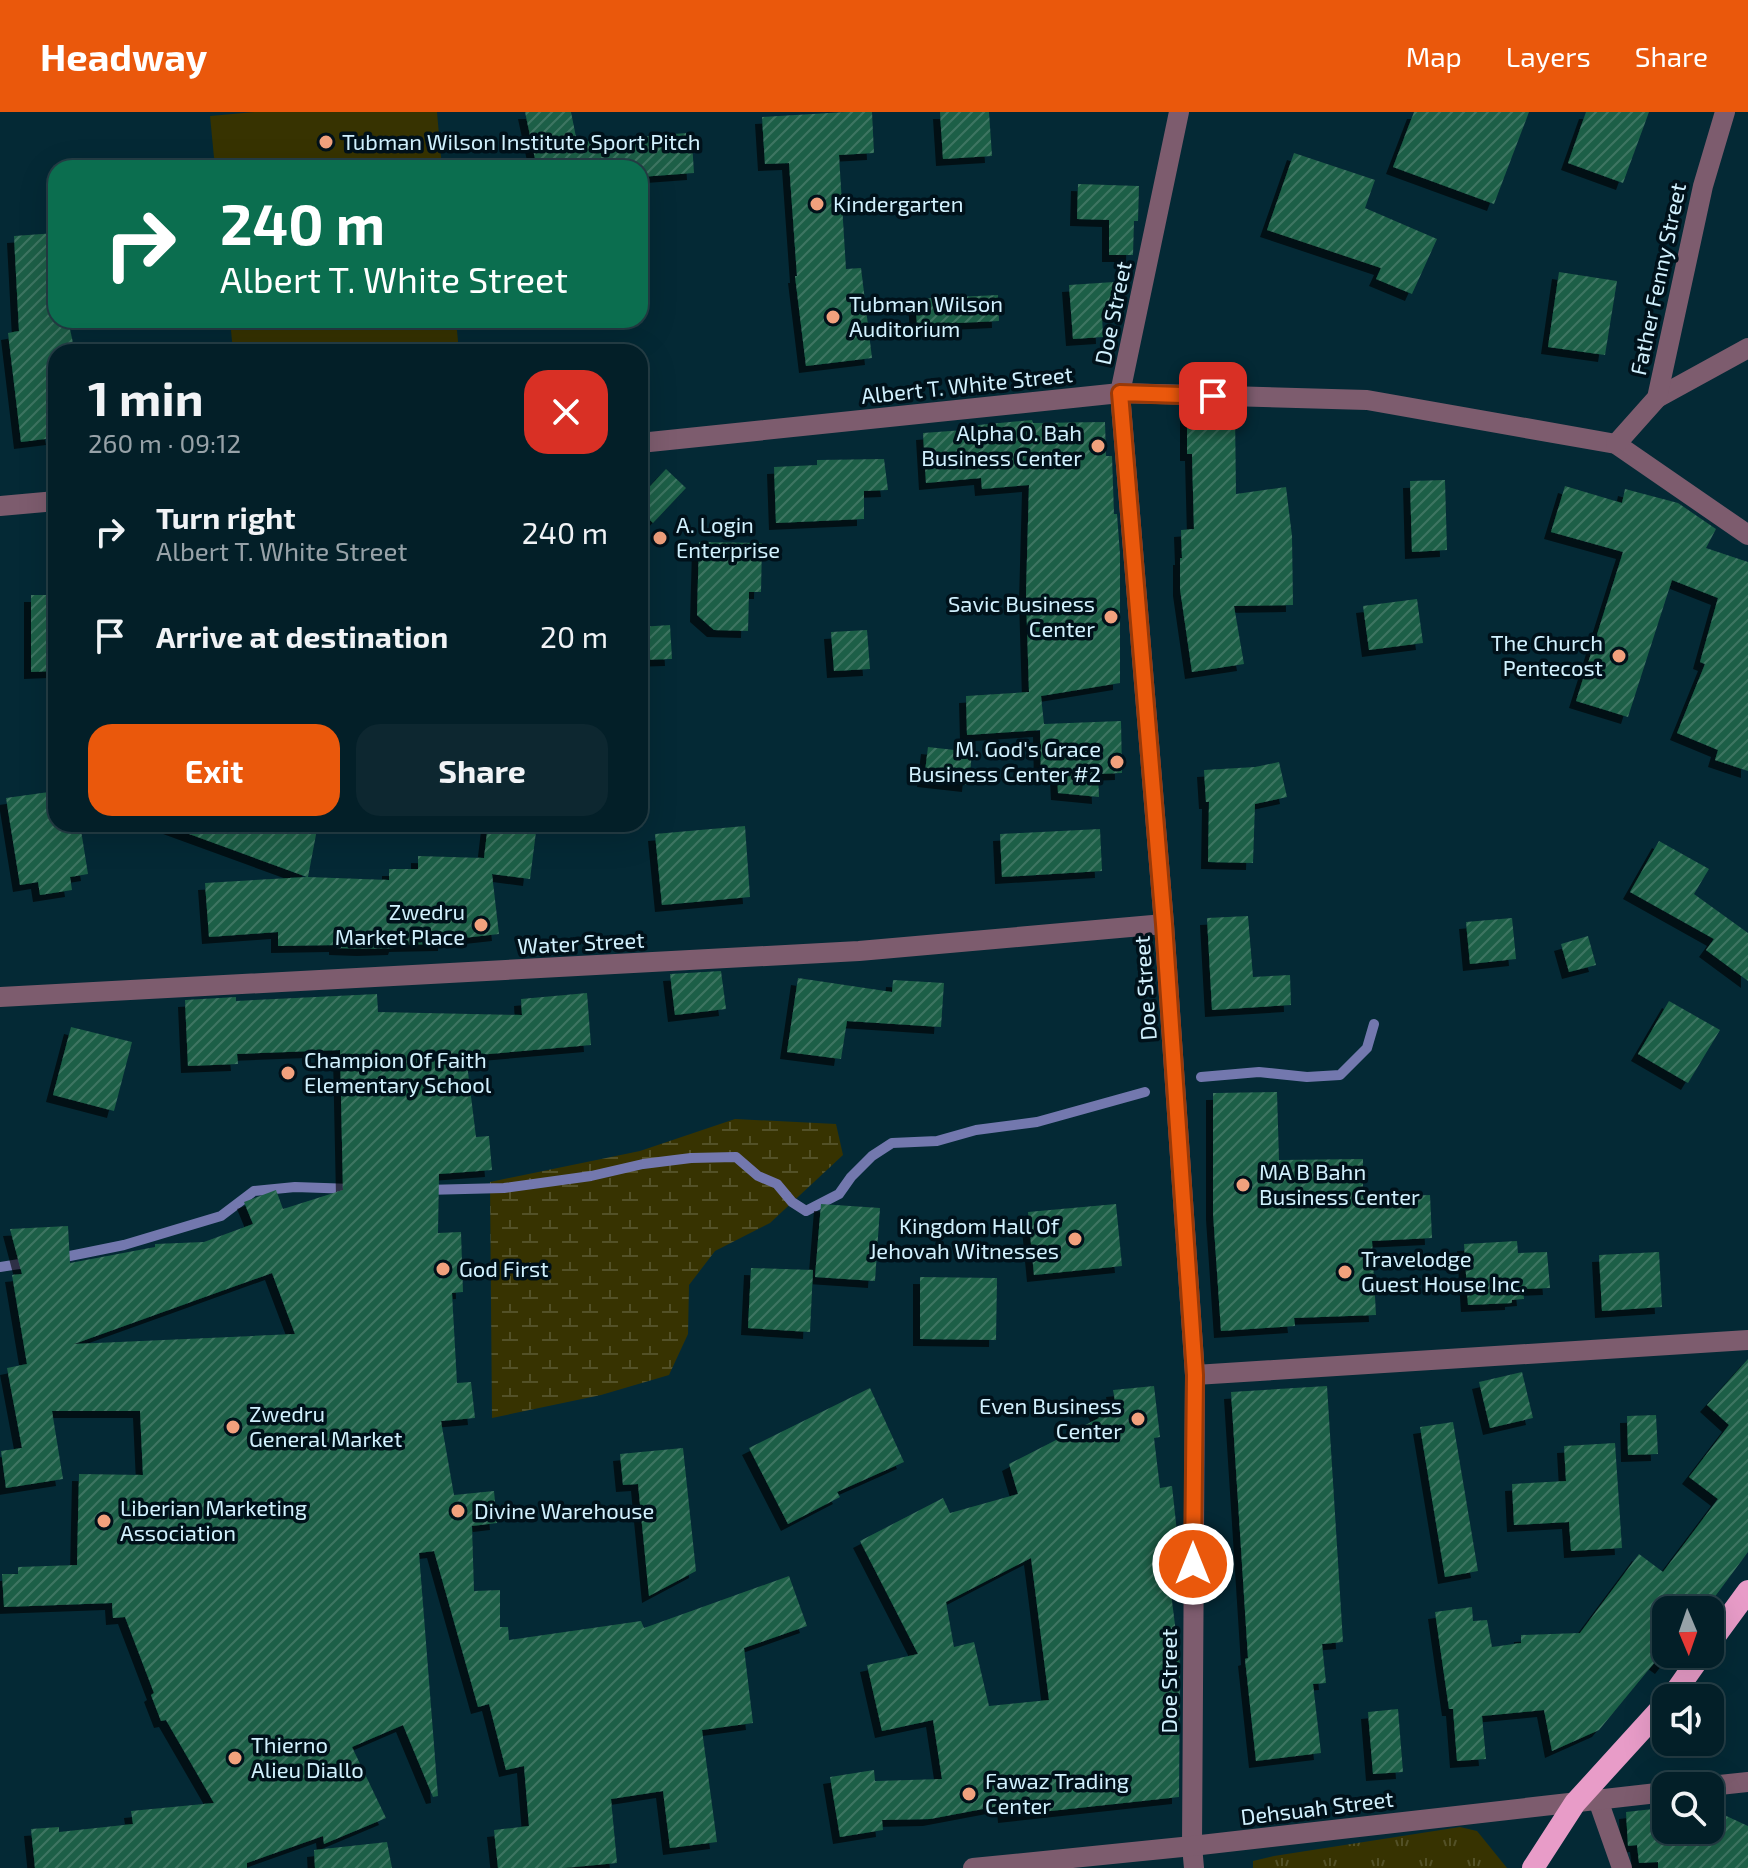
<!DOCTYPE html>
<html lang="en">
<head>
<meta charset="utf-8">
<style>
  body { margin:0; font-family:"Exo 2",sans-serif; background:#0d2730; color:#f1f3f6; height:100vh; display:flex; flex-direction:column; font-size:30px; white-space:nowrap }
  * { box-sizing:border-box; margin:0 }
  p { font-size:26px; color:#97a2a8 }
  .icon { flex:none; width:44px; height:44px; fill:none; stroke:currentColor; stroke-width:2; stroke-linecap:round; stroke-linejoin:round }
  .map { position:relative; flex:1; overflow:hidden }
  .side { position:absolute; left:48px; top:232px; width:600px; height:488px; display:flex; flex-direction:column; background:#031f28; border-radius:24px; box-shadow:0 8px 32px #0002,0 0 0 2px #243d45 }
  .side>* { flex:none }
  .guide { position:absolute; left:48px; top:48px; width:600px; height:168px; border-radius:24px; box-shadow:0 8px 32px #0002,0 0 0 2px #243d45; background:#0b6e4f; color:#fff; overflow:hidden }
  .needle { width:52px; rotate:178deg }
  .buttons { position:absolute; left:1652px; top:1484px; display:grid; gap:16px }
  .buttons a { display:grid; place-items:center; width:72px; height:72px; border-radius:16px; background:#031f28; box-shadow:0 8px 32px #0002,0 0 0 2px #243d45; font-size:40px }
  .pin { position:absolute; display:grid; place-items:center; width:68px; height:68px; color:#fff; margin:-34px; border-radius:16px; box-shadow:0 4px 12px #0006 }
  .me { position:absolute; width:88px; margin:-44px; rotate:0deg; stroke-linejoin:round; filter:drop-shadow(0 0 6px #0008) }
  .turn { display:flex; align-items:center; gap:28px; height:168px; padding:0 40px; font-size:36px }
  .turn .icon { width:104px; height:104px; stroke-width:2.5 }
  .turn b { display:block; font-size:56px; line-height:68px }
  .round { display:grid; place-items:center; flex:none; width:84px; height:84px; border-radius:24px; background:#0d2730 }
  .headline { display:flex; align-items:center; justify-content:space-between; height:136px; padding:0 40px }
  h1 { font-size:48px; font-weight:700; line-height:60px }
  .action { display:flex; gap:16px; margin-top:auto; padding:16px 40px }
  .action a { flex:1; height:92px; border-radius:24px; background:#ea580c; color:#fff; font-size:32px; font-weight:700; line-height:92px; text-align:center }
  .action a+a { background:#0d2730; color:#f1f3f6 }
  ul { padding:0; list-style:none }
  li { display:flex; align-items:center; gap:24px; height:104px; padding:0 40px }
  li div { flex:1 }
  li b { display:block; font-size:30px }
  li em { font-style:normal }
  header { display:flex; align-items:center; gap:48px; box-sizing:border-box; height:112px; padding:0 40px; background:#ea580c; color:#fff }
  header strong { font-size:38px }
  nav { display:flex; gap:44px; margin-inline-start:auto; font-size:28px }
  .map>svg:first-child { display:block }
  .grass { fill:url(#grass-tufts) }
  .wetland { fill:url(#wetland-marsh) }
  .garden { fill:#373301 }
  .lines { fill:none; stroke-linecap:round; stroke-linejoin:round }
  .stream { stroke:#7378ae; stroke-width:10 }
  .building { fill:url(#building-hatch); fill-rule:evenodd; filter:url(#shadow) }
  .minor { stroke:#7d5c6e; stroke-width:20 }
  .tertiary { stroke:#7d5c6e; stroke-width:20 }
  .trunk { stroke:#e89cc8; stroke-width:22 }
  .route-casing { stroke:#983908; stroke-width:20 }
  .route { stroke:#ea580c; stroke-width:14 }
  .poi-dot { fill:#f1a17d; stroke:#00111a; stroke-width:3 }
  .labels { text-anchor:middle; stroke-width:7; stroke-linejoin:round; paint-order:stroke }
  .poi-label { font-size:22px; fill:#d1f1fe; stroke:#00111a; text-anchor:start }
  .street-label { font-size:22px; fill:#d1f1fe; stroke:#00111a }
</style>
</head>
<body>
<header>
<strong>Headway</strong>
<nav><a>Map</a><a>Layers</a><a>Share</a></nav>
</header>
<div class="map">
<svg width="1748" height="1756" viewBox="0 0 1748 1756">
  <defs>
    <pattern id="grass-tufts" width="24" height="20" patternUnits="userSpaceOnUse" patternTransform="scale(2)"><rect width="24" height="20" fill="#373301"/><path d="M3 7l-1-3M5 7V3M7 7l1-3M15 17l-1-3M17 17v-4M19 17l1-3" fill="none" stroke="#535127"/></pattern>
    <pattern id="wetland-marsh" width="20" height="14" patternUnits="userSpaceOnUse" patternTransform="scale(2)"><rect width="20" height="14" fill="#373301"/><path d="M1 5h8M5 5V1M11 12h8M15 12V8" fill="none" stroke="#535127"/></pattern>
    <pattern id="building-hatch" width="6" height="6" patternUnits="userSpaceOnUse" patternTransform="scale(2)"><rect width="6" height="6" fill="#1e5e46"/><path d="M-1 1l2-2M0 6l6-6M5 7l2-2" fill="none" stroke="#3e7662"/></pattern>
    <filter id="shadow"><feDropShadow dx="-7" dy="7" stdDeviation="0" flood-color="#0009"/></filter>
  </defs>
  <rect width="100%" height="100%" fill="#042935"/>
  <path class="grass" d="M 1460,1715 L 1477,1719 L 1507,1756 L 1253,1756 L 1253,1749 L 1274,1744 Z"/>
  <path class="wetland" d="M 735,1007 L 836,1012 L 843,1043 L 770,1111 L 715,1139 L 689,1173 L 688,1222 L 669,1263 L 601,1283 L 492,1306 L 490,1070 L 640,1039 Z"/>
  <g class="garden">
    <path d="M 254,0 L 437,0 L 442,56 L 215,56 L 210,4 Z"/>
    <path d="M 230,208 L 456,208 L 459,240 L 233,240 Z"/>
  </g>
  <g class="lines">
    <g class="stream">
      <path d="M 1201,965 L 1259,960 L 1307,965 L 1340,963 L 1367,936 L 1374,912"/>
      <path d="M 425,1078 L 504,1076 L 591,1064 L 643,1052 L 691,1046 L 736,1045 L 758,1064 L 777,1072 L 792,1090 L 806,1099 L 839,1082 L 851,1065 L 872,1044 L 892,1031 L 937,1029 L 976,1018 L 1037,1010 L 1145,980"/>
      <path d="M 60,1146 L 124,1133 L 221,1104 L 254,1079 L 295,1075 L 353,1077"/>
      <path d="M 0,1155 L 32,1150"/>
    </g>
  </g>
  <g class="building">
    <path d="M 525,0 L 571,0 L 577,30 L 686,21 L 687,30 L 692,30 L 694,61 L 640,65 L 640,56 L 537,56 Z"/>
    <path d="M 846,0 L 872,0 L 874,41 L 839,43 L 846,157 L 861,156 L 872,246 L 806,254 L 795,164 L 797,164 L 789,51 L 765,52 L 762,5 Z"/>
    <path d="M 940,0 L 989,0 L 992,44 L 943,47 Z"/>
    <path d="M 1414,0 L 1529,0 L 1494,92 L 1393,55 Z"/>
    <path d="M 1586,0 L 1649,0 L 1623,71 L 1568,51 Z"/>
    <path d="M 1294,41 L 1375,68 L 1365,96 L 1437,127 L 1412,182 L 1376,167 L 1381,156 L 1267,118 Z"/>
    <path d="M 1078,72 L 1139,74 L 1138,109 L 1134,109 L 1133,143 L 1109,143 L 1109,108 L 1077,107 Z"/>
    <path d="M 56,121 L 56,208 L 68,208 L 75,240 L 56,240 L 56,317 L 51,317 L 53,326 L 21,330 L 8,221 L 19,219 L 14,124 Z"/>
    <path d="M 1559,160 L 1617,169 L 1605,243 L 1548,235 Z"/>
    <path d="M 1114,170 L 1116,202 L 1102,203 L 1103,225 L 1073,227 L 1069,173 Z"/>
    <path d="M 998,183 L 999,209 L 917,213 L 915,187 Z"/>
    <path d="M 1235,300 L 1236,382 L 1286,375 L 1292,424 L 1293,493 L 1234,494 L 1244,552 L 1192,560 L 1180,477 L 1180,446 L 1182,446 L 1181,418 L 1194,417 L 1192,342 L 1187,342 L 1187,301 Z"/>
    <path d="M 1032,308 L 1033,311 L 1105,310 L 1106,344 L 1112,344 L 1114,402 L 1117,402 L 1120,442 L 1120,571 L 1041,584 L 1044,612 L 1121,609 L 1122,661 L 1098,662 L 1099,685 L 1058,681 L 1057,662 L 1041,663 L 1040,618 L 967,623 L 966,584 L 1029,580 L 1026,482 L 1029,373 L 982,377 L 981,366 L 926,371 L 923,321 L 978,317 L 978,313 Z"/>
    <path d="M 884,347 L 888,378 L 864,379 L 864,407 L 776,411 L 774,355 L 817,353 L 817,348 Z"/>
    <path d="M 666,357 L 686,376 L 653,411 L 640,399 L 640,385 Z"/>
    <path d="M 1445,368 L 1447,438 L 1412,440 L 1410,369 Z"/>
    <path d="M 1565,374 L 1622,391 L 1625,377 L 1678,391 L 1716,417 L 1706,436 L 1748,450 L 1748,659 L 1715,648 L 1718,638 L 1677,621 L 1705,552 L 1700,550 L 1718,486 L 1672,468 L 1628,605 L 1576,589 L 1623,440 L 1551,420 Z"/>
    <path d="M 699,430 L 762,431 L 761,480 L 749,480 L 748,519 L 714,518 L 697,503 Z"/>
    <path d="M 31,483 L 56,483 L 56,559 L 31,560 Z"/>
    <path d="M 1417,487 L 1423,531 L 1369,538 L 1363,494 Z"/>
    <path d="M 670,513 L 672,547 L 640,548 L 640,515 Z"/>
    <path d="M 867,518 L 870,557 L 834,559 L 831,520 Z"/>
    <path d="M 928,635 L 972,640 L 969,673 L 924,668 Z"/>
    <path d="M 1279,650 L 1287,685 L 1255,692 L 1253,751 L 1208,750 L 1209,690 L 1206,690 L 1204,658 L 1255,655 Z"/>
    <path d="M 56,679 L 56,712 L 80,712 L 88,762 L 70,765 L 72,778 L 40,783 L 38,770 L 20,773 L 6,686 Z"/>
    <path d="M 170,712 L 318,712 L 308,765 L 389,768 L 389,757 L 418,757 L 418,744 L 484,746 L 488,712 L 537,712 L 530,767 L 492,762 L 499,822 L 445,828 L 445,832 L 396,833 L 395,836 L 364,837 L 336,836 L 336,833 L 278,834 L 278,820 L 209,825 L 205,771 L 307,765 L 170,715 Z"/>
    <path d="M 745,714 L 750,785 L 662,793 L 655,722 Z"/>
    <path d="M 1100,717 L 1102,759 L 1002,765 L 1000,722 Z"/>
    <path d="M 1659,729 L 1709,757 L 1694,782 L 1748,821 L 1748,869 L 1706,838 L 1714,827 L 1630,780 Z"/>
    <path d="M 1248,804 L 1253,865 L 1290,863 L 1291,893 L 1212,898 L 1207,806 Z"/>
    <path d="M 1512,806 L 1516,847 L 1470,852 L 1466,810 Z"/>
    <path d="M 1588,824 L 1596,853 L 1569,860 L 1561,832 Z"/>
    <path d="M 721,859 L 726,897 L 675,903 L 670,862 Z"/>
    <path d="M 798,866 L 892,880 L 893,868 L 944,871 L 941,915 L 847,909 L 841,947 L 787,940 Z"/>
    <path d="M 587,881 L 591,933 L 466,944 L 476,1025 L 489,1024 L 492,1058 L 439,1062 L 438,1121 L 461,1120 L 463,1180 L 452,1181 L 457,1271 L 471,1270 L 475,1306 L 441,1309 L 454,1383 L 494,1379 L 497,1411 L 472,1414 L 474,1479 L 500,1478 L 500,1515 L 508,1515 L 509,1528 L 641,1509 L 644,1516 L 789,1464 L 807,1514 L 744,1536 L 753,1611 L 702,1618 L 717,1730 L 670,1736 L 663,1679 L 611,1687 L 617,1751 L 564,1756 L 498,1756 L 494,1718 L 529,1714 L 524,1654 L 506,1658 L 489,1592 L 478,1595 L 434,1439 L 419,1441 L 438,1684 L 433,1685 L 403,1613 L 352,1635 L 386,1706 L 324,1732 L 323,1724 L 247,1751 L 247,1756 L 35,1756 L 31,1717 L 59,1715 L 59,1720 L 133,1712 L 131,1699 L 214,1691 L 166,1608 L 161,1609 L 151,1583 L 154,1581 L 125,1505 L 113,1506 L 112,1491 L 4,1495 L 2,1462 L 18,1462 L 18,1455 L 77,1453 L 79,1362 L 143,1363 L 140,1299 L 52,1299 L 63,1367 L 6,1376 L 1,1339 L 22,1336 L 7,1256 L 27,1252 L 12,1163 L 22,1162 L 10,1117 L 68,1114 L 70,1151 L 155,1135 L 155,1132 L 204,1130 L 253,1112 L 244,1090 L 276,1078 L 283,1097 L 343,1078 L 340,938 L 237,942 L 238,952 L 188,954 L 185,888 L 236,885 L 236,889 L 377,882 L 378,900 L 522,903 L 521,887 ZM 272,1161 L 295,1222 L 74,1232 Z"/>
    <path d="M 1669,889 L 1720,918 L 1688,971 L 1638,942 Z"/>
    <path d="M 71,915 L 132,930 L 114,999 L 53,983 Z"/>
    <path d="M 1277,980 L 1279,1048 L 1363,1047 L 1363,1086 L 1430,1083 L 1432,1126 L 1372,1129 L 1376,1203 L 1294,1206 L 1295,1214 L 1221,1219 L 1213,1101 L 1213,981 Z"/>
    <path d="M 821,1092 L 880,1096 L 875,1169 L 815,1165 Z"/>
    <path d="M 1116,1092 L 1122,1154 L 1034,1163 L 1028,1100 Z"/>
    <path d="M 1517,1129 L 1518,1141 L 1547,1140 L 1550,1176 L 1523,1177 L 1524,1187 L 1512,1188 L 1512,1191 L 1468,1193 L 1464,1132 Z"/>
    <path d="M 1659,1140 L 1662,1195 L 1602,1199 L 1599,1143 Z"/>
    <path d="M 751,1156 L 813,1158 L 810,1220 L 748,1216 Z"/>
    <path d="M 920,1165 L 997,1166 L 996,1228 L 920,1227 Z"/>
    <path d="M 1748,1247 L 1748,1440 L 1705,1498 L 1666,1498 L 1666,1542 L 1672,1542 L 1662,1555 L 1655,1550 L 1599,1618 L 1552,1639 L 1544,1598 L 1482,1604 L 1486,1647 L 1457,1649 L 1453,1597 L 1449,1597 L 1435,1500 L 1472,1495 L 1473,1509 L 1487,1508 L 1492,1535 L 1521,1531 L 1521,1523 L 1580,1521 L 1639,1442 L 1663,1460 L 1718,1387 L 1689,1365 L 1729,1313 L 1707,1293 Z"/>
    <path d="M 1522,1260 L 1533,1306 L 1490,1316 L 1479,1270 Z"/>
    <path d="M 1154,1274 L 1160,1325 L 1154,1326 L 1160,1376 L 1172,1374 L 1177,1420 L 1174,1420 L 1177,1465 L 1169,1465 L 1180,1553 L 1179,1685 L 1005,1704 L 1004,1693 L 930,1707 L 882,1708 L 883,1718 L 840,1725 L 830,1665 L 874,1658 L 875,1669 L 942,1667 L 933,1608 L 882,1619 L 867,1553 L 918,1542 L 860,1429 L 943,1386 L 950,1401 L 1018,1382 L 1009,1352 L 1099,1306 L 1092,1292 L 1115,1289 L 1113,1278 ZM 1031,1446 L 1049,1588 L 989,1594 L 974,1530 L 954,1535 L 946,1490 Z"/>
    <path d="M 1327,1274 L 1343,1530 L 1322,1532 L 1326,1571 L 1313,1572 L 1321,1641 L 1256,1649 L 1245,1547 L 1248,1546 L 1231,1280 Z"/>
    <path d="M 870,1276 L 904,1350 L 837,1380 L 840,1385 L 788,1412 L 749,1336 Z"/>
    <path d="M 1656,1303 L 1658,1342 L 1628,1343 L 1627,1304 Z"/>
    <path d="M 1453,1310 L 1478,1459 L 1445,1465 L 1420,1315 Z"/>
    <path d="M 1615,1331 L 1622,1436 L 1571,1439 L 1569,1410 L 1514,1413 L 1512,1372 L 1566,1369 L 1564,1334 Z"/>
    <path d="M 683,1336 L 696,1459 L 649,1484 L 638,1372 L 623,1373 L 620,1342 Z"/>
    <path d="M 1398,1597 L 1403,1660 L 1373,1662 L 1368,1600 Z"/>
    <path d="M 1721,1686 L 1722,1702 L 1748,1714 L 1748,1756 L 1658,1756 L 1658,1750 L 1639,1751 L 1637,1733 L 1628,1734 L 1626,1700 L 1653,1697 L 1653,1695 L 1666,1693 L 1666,1718 L 1710,1718 L 1710,1687 Z"/>
    <path d="M 387,1730 L 392,1756 L 315,1756 L 314,1738 Z"/>
  </g>
  <g class="lines">
    <g class="minor">
      <path d="M 1179,0 L 1120,281 L 1164,812 L 1195,1263 L 1192,1734 L 1194,1756"/>
      <path d="M 1657,286 L 1748,236"/>
      <path d="M 640,331 L 1120,281 L 1367,288 L 1616,332 L 1748,423"/>
      <path d="M 1616,332 L 1657,286 L 1703,74 L 1725,0"/>
      <path d="M 0,394 L 56,389"/>
      <path d="M 0,885 L 859,839 L 1164,812"/>
      <path d="M 1195,1263 L 1748,1228"/>
      <path d="M 1598,1688 L 1622,1756"/>
    </g>
    <g class="tertiary">
      <path d="M 1710,1674 L 1748,1670"/>
      <path d="M 973,1756 L 1192,1734 L 1666,1680"/>
    </g>
    <g class="trunk">
      <path d="M 1710,1531 L 1748,1479"/>
      <path d="M 1671,1586 L 1702,1542"/>
      <path d="M 1533,1756 L 1575,1691 L 1666,1591"/>
    </g>
  </g>
  <g class="lines">
    <defs>
      <path id="route" d="M 1193,1452 L 1195,1263 L 1164,812 L 1120,281 L 1213,284"/>
    </defs>
    <use href="#route" class="route-casing"/>
    <use href="#route" class="route"/>
  </g>
  <g class="poi-dot">
    <circle cx="326" cy="30" r="8"/>
    <circle cx="817" cy="92" r="8"/>
    <circle cx="833" cy="205" r="8"/>
    <circle cx="1098" cy="334" r="8"/>
    <circle cx="660" cy="426" r="8"/>
    <circle cx="1111" cy="505" r="8"/>
    <circle cx="1619" cy="544" r="8"/>
    <circle cx="1117" cy="650" r="8"/>
    <circle cx="481" cy="813" r="8"/>
    <circle cx="288" cy="961" r="8"/>
    <circle cx="1243" cy="1073" r="8"/>
    <circle cx="1075" cy="1127" r="8"/>
    <circle cx="443" cy="1157" r="8"/>
    <circle cx="1345" cy="1160" r="8"/>
    <circle cx="1138" cy="1307" r="8"/>
    <circle cx="233" cy="1315" r="8"/>
    <circle cx="458" cy="1399" r="8"/>
    <circle cx="104" cy="1409" r="8"/>
    <circle cx="235" cy="1646" r="8"/>
    <circle cx="969" cy="1682" r="8"/>
  </g>
  <g class="labels">
    <g class="poi-label">
      <text x="342" y="38">Tubman Wilson Institute Sport Pitch</text>
      <text x="833" y="100">Kindergarten</text>
      <text x="849" y="200">Tubman Wilson<tspan x="849" dy="25">Auditorium</tspan></text>
      <text x="1082" y="329" text-anchor="end">Alpha O. Bah<tspan x="1082" dy="25">Business Center</tspan></text>
      <text x="676" y="421">A. Login<tspan x="676" dy="25">Enterprise</tspan></text>
      <text x="1095" y="500" text-anchor="end">Savic Business<tspan x="1095" dy="25">Center</tspan></text>
      <text x="1603" y="539" text-anchor="end">The Church<tspan x="1603" dy="25">Pentecost</tspan></text>
      <text x="1101" y="645" text-anchor="end">M. God's Grace<tspan x="1101" dy="25">Business Center #2</tspan></text>
      <text x="465" y="808" text-anchor="end">Zwedru<tspan x="465" dy="25">Market Place</tspan></text>
      <text x="304" y="956">Champion Of Faith<tspan x="304" dy="25">Elementary School</tspan></text>
      <text x="1259" y="1068">MA B Bahn<tspan x="1259" dy="25">Business Center</tspan></text>
      <text x="1059" y="1122" text-anchor="end">Kingdom Hall Of<tspan x="1059" dy="25">Jehovah Witnesses</tspan></text>
      <text x="1361" y="1155">Travelodge<tspan x="1361" dy="25">Guest House Inc.</tspan></text>
      <text x="459" y="1165">God First</text>
      <text x="1122" y="1302" text-anchor="end">Even Business<tspan x="1122" dy="25">Center</tspan></text>
      <text x="249" y="1310">Zwedru<tspan x="249" dy="25">General Market</tspan></text>
      <text x="120" y="1404">Liberian Marketing<tspan x="120" dy="25">Association</tspan></text>
      <text x="474" y="1407">Divine Warehouse</text>
      <text x="251" y="1641">Thierno<tspan x="251" dy="25">Alieu Diallo</tspan></text>
      <text x="985" y="1677">Fawaz Trading<tspan x="985" dy="25">Center</tspan></text>
    </g>
    <g class="street-label">
      <text transform="translate(1658 167) rotate(-78)" y="8">Father Fenny Street</text>
      <text transform="translate(1113 201) rotate(-78)" y="8">Doe Street</text>
      <text transform="translate(967 273) rotate(-6)" y="8">Albert T. White Street</text>
      <text transform="translate(581 831) rotate(-3)" y="8">Water Street</text>
      <text transform="translate(1145 876) rotate(-94)" y="8">Doe Street</text>
      <text transform="translate(1169 1569) rotate(-90)" y="8">Doe Street</text>
      <text transform="translate(1317 1696) rotate(-7)" y="8">Dehsuah Street</text>
    </g>
  </g>
</svg>
<div class="buttons">
<a><svg class="needle" viewBox="-14 -14 28 28"><path d="M0-13l5 13h-10z" fill="#e53935"/><path d="M0 13l5-13h-10z" fill="#97a2a8"/></svg></a>
<a><svg class="icon" aria-label="sound" viewBox="0 0 24 24"><path d="M4 9h4l5-4v14l-5-4H4zM17 9q2 3 0 6"/></svg></a>
<a><svg class="icon" aria-label="search" viewBox="0 0 24 24"><circle cx="10" cy="10" r="6"/><path d="M15 15l6 6"/></svg></a>
</div>
<div class="pin" style="left:1213px;top:284px;background:#d93025"><svg class="icon" aria-label="arrive" viewBox="0 0 24 24"><path d="M6 21V4h12l-3 4 3 4H6"/></svg></div>
<svg class="me" style="left:1193px;top:1452px" viewBox="-20 -20 40 40"><circle r="17" fill="#ea580c" stroke="#fff" stroke-width="3"/><path d="M0-11L8 9 0 5-8 9z" fill="#fff"/></svg>
<div class="guide">
<div class="turn"><svg class="icon" aria-label="right" viewBox="0 0 24 24"><path d="M7 20v-9h11M14 6l5 5-5 5"/></svg><div><b>240 m</b>Albert T. White Street</div></div>
</div>
<section class="side">
<div class="headline"><div><h1>1 min</h1><p>260 m · 09:12</p></div><a class="round" style="background:#d93025;color:#fff"><svg class="icon" aria-label="close" viewBox="0 0 24 24"><path d="M6 6l12 12M18 6L6 18"/></svg></a></div>
<ul>
<li><svg class="icon" aria-label="right" viewBox="0 0 24 24"><path d="M7 20v-9h11M14 6l5 5-5 5"/></svg><div><b>Turn right</b><p>Albert T. White Street</p></div><em>240 m</em></li>
<li><svg class="icon" aria-label="arrive" viewBox="0 0 24 24"><path d="M6 21V4h12l-3 4 3 4H6"/></svg><div><b>Arrive at destination</b></div><em>20 m</em></li>
</ul>
<div class="action"><a>Exit</a><a>Share</a></div>
</section>
</div>
</body>
</html>
